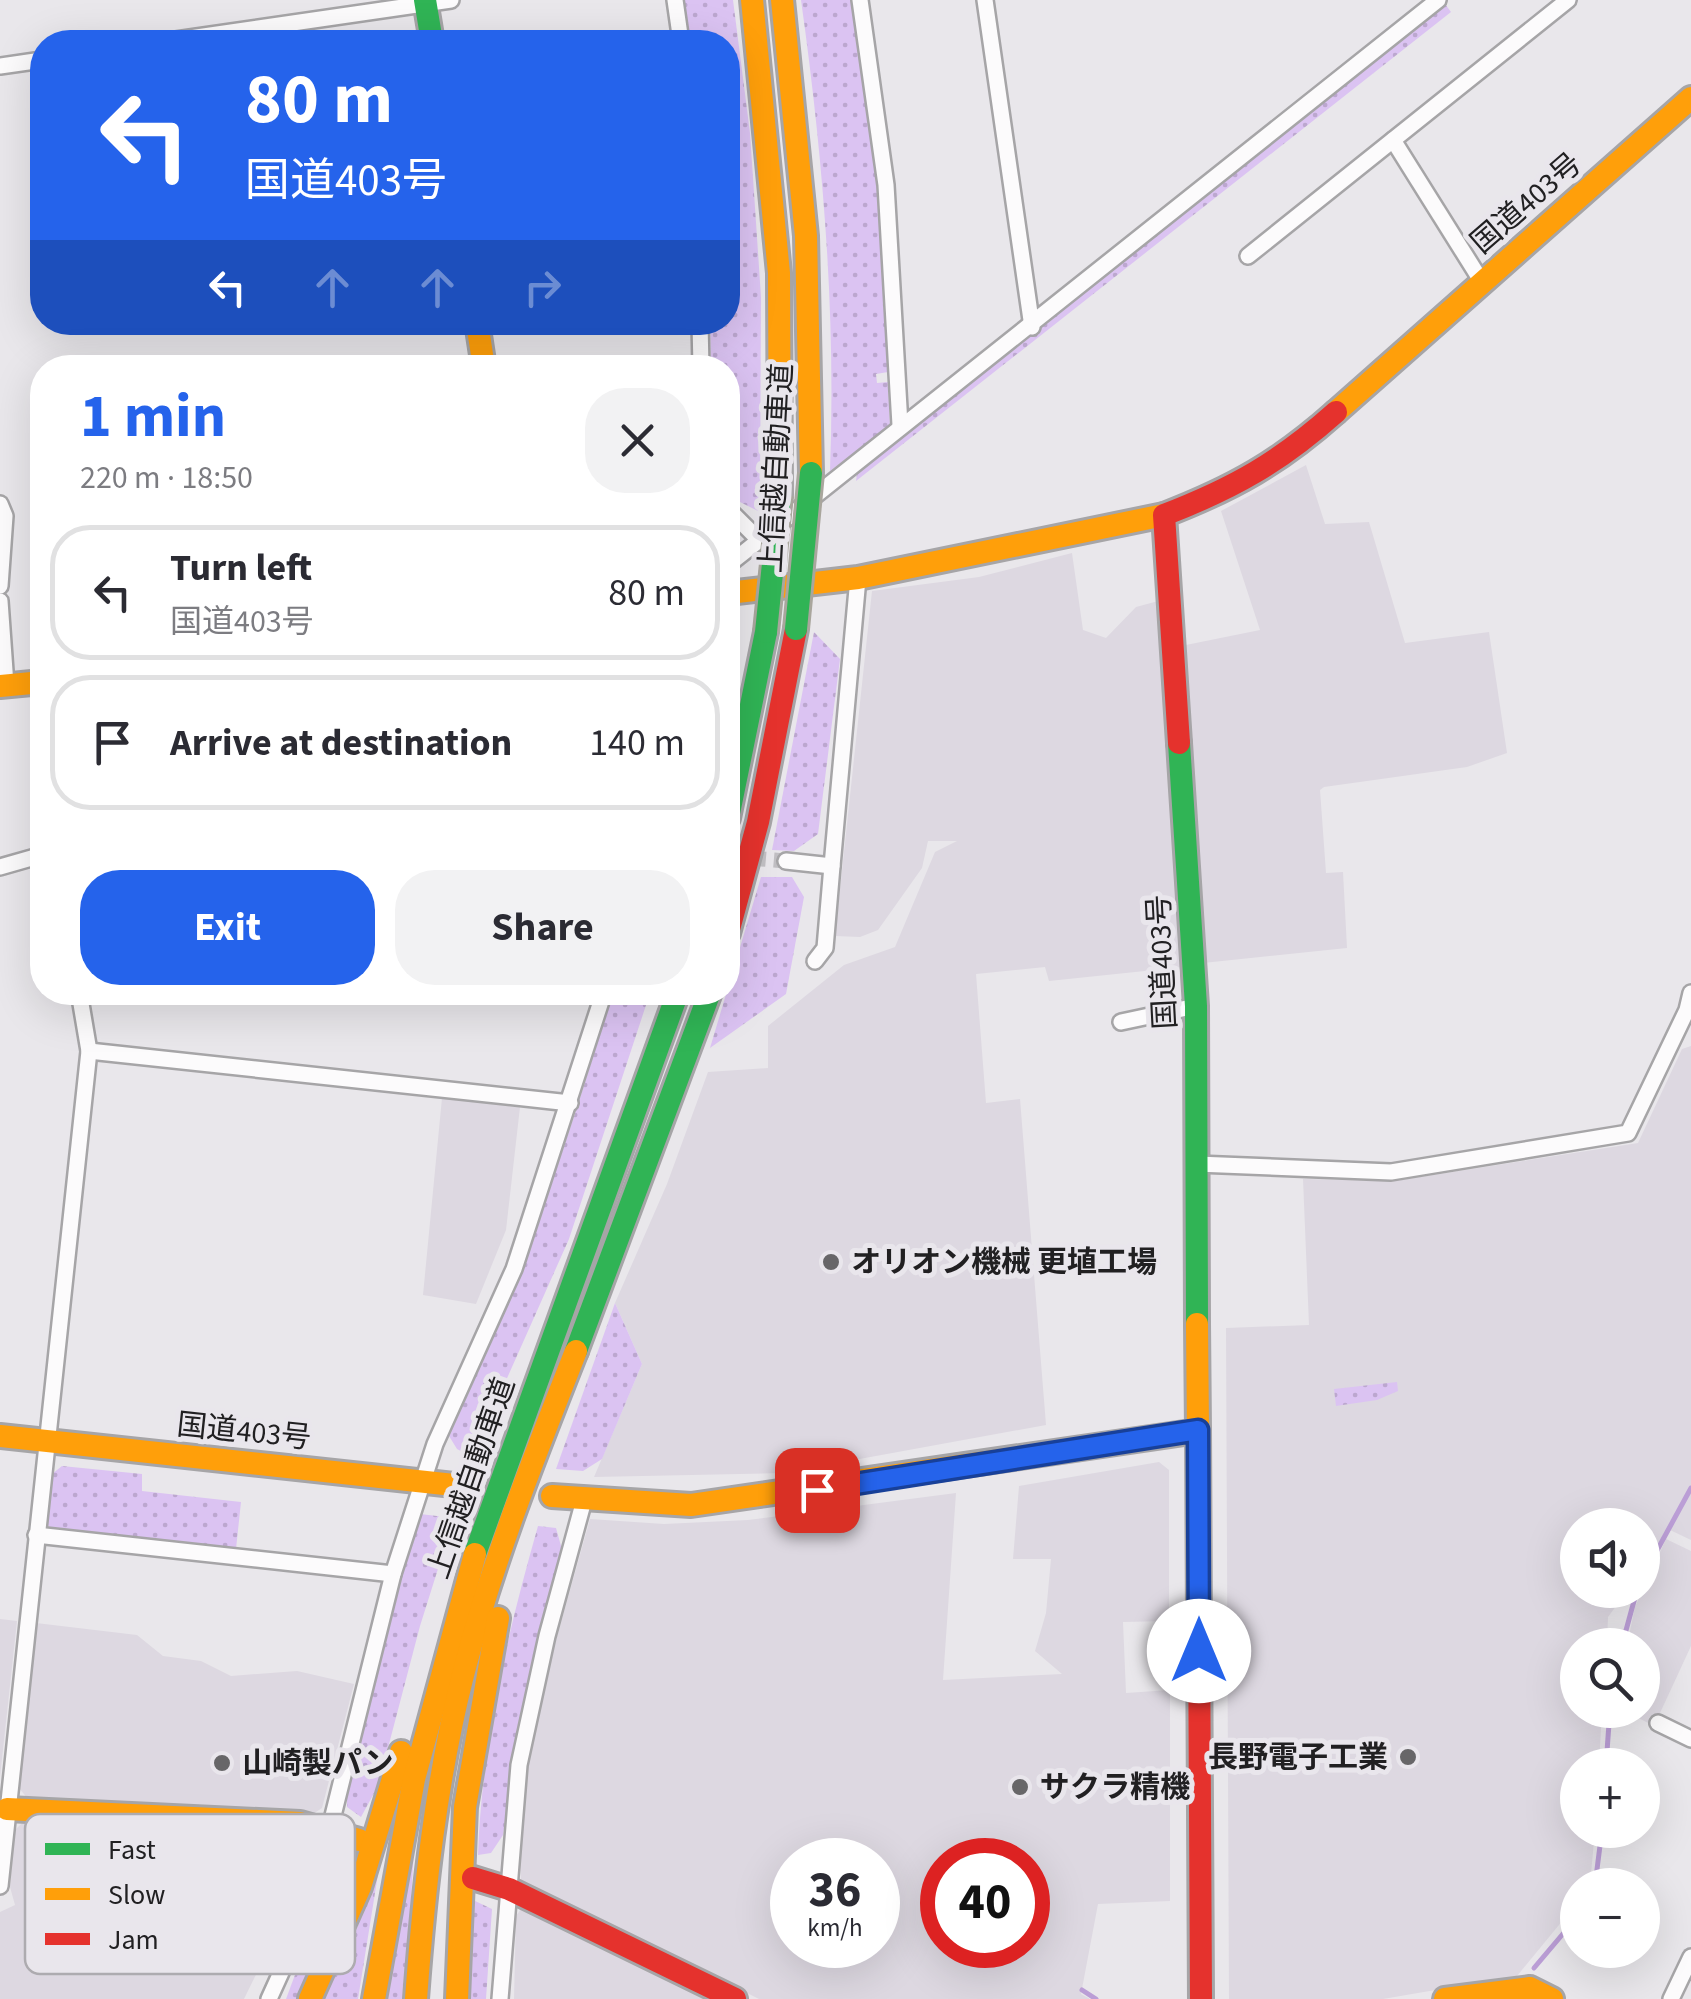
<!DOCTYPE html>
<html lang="en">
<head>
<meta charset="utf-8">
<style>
  body { margin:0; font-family:"Source Sans 3","Noto Sans JP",sans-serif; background:#f2f2f3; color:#2b2b33; height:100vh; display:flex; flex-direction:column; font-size:38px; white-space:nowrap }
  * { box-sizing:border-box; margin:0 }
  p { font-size:32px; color:#7c7c81 }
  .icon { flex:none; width:55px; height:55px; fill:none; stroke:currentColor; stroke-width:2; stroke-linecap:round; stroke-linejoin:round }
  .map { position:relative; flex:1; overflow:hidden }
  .panel { position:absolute; left:30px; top:355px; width:710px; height:650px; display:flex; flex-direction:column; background:#fff; border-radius:40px; box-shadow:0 10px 40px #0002 }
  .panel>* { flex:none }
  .banner { position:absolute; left:30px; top:30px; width:710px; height:305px; border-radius:40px; box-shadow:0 10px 40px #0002; background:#2563eb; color:#fff; overflow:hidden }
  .tools { position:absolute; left:1560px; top:1508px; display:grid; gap:20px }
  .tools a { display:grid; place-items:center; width:100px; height:100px; border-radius:50%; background:#fff; box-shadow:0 10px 40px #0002; font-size:50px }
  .speed { position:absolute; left:770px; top:1838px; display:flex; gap:20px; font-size:50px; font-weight:700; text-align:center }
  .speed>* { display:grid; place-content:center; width:130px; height:130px; border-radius:50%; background:#fff; box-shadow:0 10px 40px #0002; line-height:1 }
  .speed small { font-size:25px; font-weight:400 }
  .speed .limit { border:15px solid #d22; background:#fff; color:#111 }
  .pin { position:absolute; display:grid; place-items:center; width:85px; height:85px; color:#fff; margin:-42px; border-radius:20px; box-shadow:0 5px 15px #0006 }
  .me { position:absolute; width:110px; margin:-55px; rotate:0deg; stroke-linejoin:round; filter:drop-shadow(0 0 8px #0008) }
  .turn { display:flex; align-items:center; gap:35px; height:210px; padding:0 50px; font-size:45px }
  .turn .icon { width:130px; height:130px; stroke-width:2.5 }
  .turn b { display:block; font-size:70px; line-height:85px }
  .lanes { display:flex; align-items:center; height:95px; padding:0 50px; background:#0003; justify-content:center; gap:50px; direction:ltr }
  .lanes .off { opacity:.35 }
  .round { display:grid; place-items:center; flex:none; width:105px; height:105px; border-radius:40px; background:#f2f2f3 }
  .summary { display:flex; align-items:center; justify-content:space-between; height:170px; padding:0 50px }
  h1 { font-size:60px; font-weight:700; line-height:75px; color:#2563eb }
  .cta { display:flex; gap:20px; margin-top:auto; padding:20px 50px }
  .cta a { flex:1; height:115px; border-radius:40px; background:#2563eb; color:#fff; font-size:40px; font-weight:700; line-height:115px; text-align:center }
  .cta a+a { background:#f2f2f3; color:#2b2b33 }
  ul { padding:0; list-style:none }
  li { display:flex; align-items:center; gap:30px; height:135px; margin:0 20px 15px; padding:0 30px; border:5px solid #e1e1e2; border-radius:40px }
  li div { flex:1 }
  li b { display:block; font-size:38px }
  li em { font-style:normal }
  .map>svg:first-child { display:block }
  .built { fill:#ddd8e1; fill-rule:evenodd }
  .grass { fill:url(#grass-dots) }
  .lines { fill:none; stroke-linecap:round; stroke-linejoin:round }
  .stream { stroke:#bb9ed6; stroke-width:5 }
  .street-tunnel { stroke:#c1bfc3; stroke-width:15; stroke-dasharray:15 8; stroke-linecap:butt }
  .street-casing { stroke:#a6a5a7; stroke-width:20 }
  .fast-casing { stroke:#a6a5a7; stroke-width:28 }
  .slow-casing { stroke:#a6a5a7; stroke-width:28 }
  .jam-casing { stroke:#a6a5a7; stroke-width:28 }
  .street { stroke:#fcfbfc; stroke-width:15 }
  .fast { stroke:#30b455; stroke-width:22 }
  .slow { stroke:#ff9f0a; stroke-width:22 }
  .jam { stroke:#e5322d; stroke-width:22 }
  .fast-bridge-casing { stroke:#a9a69d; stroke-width:28; stroke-linecap:butt }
  .fast-bridge { stroke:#30b455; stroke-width:22 }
  .route-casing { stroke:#184099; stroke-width:25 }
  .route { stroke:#2563eb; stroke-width:18 }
  .poi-dot { fill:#676668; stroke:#e9e6ec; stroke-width:4 }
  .labels { text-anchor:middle; stroke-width:10; stroke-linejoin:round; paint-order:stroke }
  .street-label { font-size:30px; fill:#212022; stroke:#e9e6ec }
  .poi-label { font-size:30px; font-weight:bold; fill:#212022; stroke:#e9e6ec; text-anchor:start }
  .key { fill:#e9e6ec; stroke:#adabaf; stroke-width:2.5 }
  .key-label { font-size:28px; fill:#212022 }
</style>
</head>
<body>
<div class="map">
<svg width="1691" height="1999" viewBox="0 0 1691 1999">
  <defs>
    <pattern id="grass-dots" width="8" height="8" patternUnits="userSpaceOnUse" patternTransform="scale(2.5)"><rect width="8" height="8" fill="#dbc3f2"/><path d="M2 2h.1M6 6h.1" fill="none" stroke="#bca7cf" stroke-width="1.8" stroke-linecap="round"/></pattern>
  </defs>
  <rect width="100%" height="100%" fill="#e9e7eb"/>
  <g class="built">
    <path d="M 1306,465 L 1325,524 L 1369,522 L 1405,643 L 1489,632 L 1507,753 L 1467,767 L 1324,787 L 1320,790 L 1326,873 L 1343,872 L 1347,948 L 1203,963 L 1181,646 L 1260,630 L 1221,511 Z"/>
    <path d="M 1072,553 L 1083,630 L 1106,638 L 1136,607 L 1162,600 L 1183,967 L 1049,981 L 1045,967 L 976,974 L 986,1103 L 1020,1099 L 1046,1425 L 783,1473 L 594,1477 L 642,1364 L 615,1303 L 667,1184 L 708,1072 L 768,1068 L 768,1026 L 844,965 L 895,947 L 935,852 L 957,841 L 928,841 L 922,868 L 878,930 L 860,937 L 835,936 L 872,591 L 979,577 Z"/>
    <path d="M 1691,1046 L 1691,1540 L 1670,1530 L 1643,1569 L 1642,1525 L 1578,1525 L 1578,1590 L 1628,1590 L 1608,1617 L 1607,1645 L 1578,1645 L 1578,1710 L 1602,1710 L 1599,1765 L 1578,1765 L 1578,1830 L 1595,1830 L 1590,1885 L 1578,1885 L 1577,1903 L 1517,1976 L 1383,1999 L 1229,1999 L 1226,1328 L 1309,1325 L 1303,1179 L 1395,1181 L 1638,1143 L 1682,1049 Z"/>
    <path d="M 442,1098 L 520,1107 L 506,1230 L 476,1304 L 423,1295 Z"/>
    <path d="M 1159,1462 L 1169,1470 L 1169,1621 L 1123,1622 L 1126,1693 L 1170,1690 L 1170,1901 L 1098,1904 L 1081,1994 L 1090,1999 L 759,1999 L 521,1880 L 518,1840 L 532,1726 L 590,1519 L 664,1524 L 748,1520 L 956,1493 L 943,1680 L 1062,1674 L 1035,1651 L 1046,1613 L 1051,1559 L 1013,1559 L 1019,1486 ZM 792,1860 L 878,1860 L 878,1945 L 792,1945 ZM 942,1860 L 1028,1860 L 1028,1945 L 942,1945 Z"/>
    <path d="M 1666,1539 L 1691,1551 L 1691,1646 L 1654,1726 L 1623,1710 L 1642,1710 L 1642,1645 L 1627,1645 L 1635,1607 Z"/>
    <path d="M 0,1619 L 17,1621 L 0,1777 Z"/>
    <path d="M 36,1623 L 137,1635 L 163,1656 L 201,1661 L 231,1676 L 297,1671 L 354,1684 L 322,1808 L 313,1814 L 207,1805 L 28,1799 L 19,1788 Z"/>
    <path d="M 24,1821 L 300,1836 L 306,1843 L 274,1938 L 244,1999 L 0,1999 L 0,1912 L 15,1905 L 10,1887 L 14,1831 Z"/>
    <path d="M 523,1906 L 714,1999 L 514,1999 L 516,1916 Z"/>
  </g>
  <g class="grass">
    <path d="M 682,0 L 733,0 L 750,133 L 761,297 L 760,512 L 728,496 L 728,368 L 711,367 L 710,323 L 728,322 L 728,42 L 689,42 Z"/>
    <path d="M 801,0 L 853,0 L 876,172 L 887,282 L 888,372 L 876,374 L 877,383 L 888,382 L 890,426 L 830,471 C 836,313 823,157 801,0 Z"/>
    <path d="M 1445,4 L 1451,12 L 856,481 L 857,474 L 903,434 Z"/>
    <path d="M 814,632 L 840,659 L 818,834 L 794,851 L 772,850 Z"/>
    <path d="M 761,877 L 792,877 L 804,897 L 786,994 L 710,1048 Z"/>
    <path d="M 612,993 L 650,993 L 569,1239 L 472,1457 L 457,1449 L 449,1436 C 516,1292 568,1145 612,993 Z"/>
    <path d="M 615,1303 L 642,1364 L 602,1459 L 583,1471 L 556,1469 Z"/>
    <path d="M 1397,1382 L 1398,1391 L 1377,1400 L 1336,1406 L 1334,1389 Z"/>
    <path d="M 62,1466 L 142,1474 L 142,1491 L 241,1502 L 236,1549 L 52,1530 L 47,1524 L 52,1474 Z"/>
    <path d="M 420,1514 L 454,1518 L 420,1626 L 378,1786 L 361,1817 L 347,1807 L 347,1781 L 387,1619 Z"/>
    <path d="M 538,1526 L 556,1528 L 563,1553 L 520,1722 L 503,1835 L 491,1853 L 478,1855 C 482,1742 507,1635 538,1526 Z"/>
    <path d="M 415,1833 L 405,1999 L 387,1999 Z"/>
    <path d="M 348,1860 L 348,1884 L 297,1999 L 286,1999 L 337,1862 Z"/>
    <path d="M 379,1868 L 358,1999 L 321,1999 L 354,1936 Z"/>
    <path d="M 473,1900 L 492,1909 L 486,1999 L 470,1999 Z"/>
  </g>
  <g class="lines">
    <g class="stream">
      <path d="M 1642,1578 L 1691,1488"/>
      <path d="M 1622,1645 L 1637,1590"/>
      <path d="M 1606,1765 L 1610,1710"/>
      <path d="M 1595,1885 L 1602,1830"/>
      <path d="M 1534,1968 L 1578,1916"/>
      <path d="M 1082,1990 L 1096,1999"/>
    </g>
    <path class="street-tunnel" d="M 728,856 L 786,861"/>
    <defs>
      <g id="street">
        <path d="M 675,0 L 681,42"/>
        <path d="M 860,0 L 886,185 L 900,425"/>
        <path d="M 985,0 L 1032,327"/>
        <path d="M 162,42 L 451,0"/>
        <path d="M 0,66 L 42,60"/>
        <path d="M 1393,140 L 1482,282"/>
        <path d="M 1248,256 L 1568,0"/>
        <path d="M 700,322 L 701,368"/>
        <path d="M 0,504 L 5,516 L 0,586"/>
        <path d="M 728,509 L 758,539"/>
        <path d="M 728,565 L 1438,0"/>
        <path d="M 0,601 L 6,685"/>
        <path d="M 786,861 L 832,866 L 858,578"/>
        <path d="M 0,867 L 42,855"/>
        <path d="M 815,961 L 825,948 L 832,866"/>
        <path d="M 1121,1022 L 1196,1006"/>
        <path d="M 89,1051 L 570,1103"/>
        <path d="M 1197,1164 L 1391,1172 L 1628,1133 L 1687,1010 L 1691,993"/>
        <path d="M 36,1535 L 393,1574"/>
        <path d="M 1658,1723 L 1691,1739"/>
        <path d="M 0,1886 L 89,1051 L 79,992"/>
        <path d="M 269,1999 L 298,1935 L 320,1868 L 393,1574 L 435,1444 L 514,1269 L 604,992"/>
        <path d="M 500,1999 L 519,1765 L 547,1636 L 584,1500"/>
        <path d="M 1671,1999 L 1691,1957"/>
      </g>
      <g id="fast">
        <path d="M 425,0 L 432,42"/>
        <path d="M 1179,743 L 1196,1006 L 1197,1324"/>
        <path d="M 728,818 L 766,632"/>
        <path d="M 576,1351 L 710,992"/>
        <path d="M 475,1554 L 678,992"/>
      </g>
      <g id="slow">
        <path d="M 752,0 L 779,273 L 780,495"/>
        <path d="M 782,0 L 806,236 L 811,473"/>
        <path d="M 477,322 L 484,368"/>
        <path d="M 1336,412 L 1691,98"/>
        <path d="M 728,593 L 858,578 L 1164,515"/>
        <path d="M 0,686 L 42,682"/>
        <path d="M 0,1436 L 463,1486"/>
        <path d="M 552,1496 L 691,1505 L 1198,1431 L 1197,1324"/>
        <path d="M 7,1809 L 300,1823 L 359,1840"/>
        <path d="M 310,1999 L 360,1887 L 401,1752"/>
        <path d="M 374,1999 L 414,1779 L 475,1554"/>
        <path d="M 416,1999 C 424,1890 436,1781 463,1675 C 491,1565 534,1457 576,1351"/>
        <path d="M 457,1999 L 465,1807 L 498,1618"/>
        <path d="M 1445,1999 L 1530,1988 L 1552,1999"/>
      </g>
      <g id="jam">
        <path d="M 1179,743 L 1164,515 C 1234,488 1280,462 1336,412"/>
        <path d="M 728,933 L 758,822 L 796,629"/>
        <path d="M 1198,1431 L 1201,1999"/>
        <path d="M 473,1878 L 509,1889 L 735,1999"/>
      </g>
    </defs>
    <use href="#street" class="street-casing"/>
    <use href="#fast" class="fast-casing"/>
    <use href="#slow" class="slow-casing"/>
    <use href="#jam" class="jam-casing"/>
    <use href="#street" class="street"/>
    <use href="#fast" class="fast"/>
    <use href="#slow" class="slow"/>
    <use href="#jam" class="jam"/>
    <defs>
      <g id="fast-bridge">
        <path d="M 796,629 L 811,473"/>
        <path d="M 766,632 L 780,495"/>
      </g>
    </defs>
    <use href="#fast-bridge" class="fast-bridge-casing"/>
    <use href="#fast-bridge" class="fast-bridge"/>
  </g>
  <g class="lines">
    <defs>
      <path id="route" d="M 817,1490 L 1198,1430 L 1199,1651"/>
    </defs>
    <use href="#route" class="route-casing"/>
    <use href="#route" class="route"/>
  </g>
  <g class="poi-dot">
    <circle cx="831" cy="1262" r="10"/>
    <circle cx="1408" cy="1757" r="10"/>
    <circle cx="222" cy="1763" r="10"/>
    <circle cx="1020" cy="1787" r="10"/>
  </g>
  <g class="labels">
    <g class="street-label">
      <text transform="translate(1526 203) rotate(-41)" y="10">国道403号</text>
      <text transform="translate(776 468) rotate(-87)" y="10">上信越自動車道</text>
      <text transform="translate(1162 962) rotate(-93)" y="10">国道403号</text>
      <text transform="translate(244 1431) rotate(6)" y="10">国道403号</text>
      <text transform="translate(471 1478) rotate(-71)" y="10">上信越自動車道</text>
    </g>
    <g class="poi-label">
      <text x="851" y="1272">オリオン機械 更埴工場</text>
      <text x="1388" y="1767" text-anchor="end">長野電子工業</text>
      <text x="242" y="1773">山崎製パン</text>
      <text x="1040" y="1797">サクラ精機</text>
    </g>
  </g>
  <rect x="25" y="1814" width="330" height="160" rx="15" class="key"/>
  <rect x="45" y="1843" width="45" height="12" fill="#30b455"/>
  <rect x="45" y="1888" width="45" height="12" fill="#ff9f0a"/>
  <rect x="45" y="1933" width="45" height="12" fill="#e5322d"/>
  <g class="key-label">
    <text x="108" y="1859">Fast</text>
    <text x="108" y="1904">Slow</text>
    <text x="108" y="1949">Jam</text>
  </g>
</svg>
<div class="tools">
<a><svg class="icon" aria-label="sound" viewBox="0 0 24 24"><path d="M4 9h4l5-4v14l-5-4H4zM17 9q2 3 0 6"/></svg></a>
<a><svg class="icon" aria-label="search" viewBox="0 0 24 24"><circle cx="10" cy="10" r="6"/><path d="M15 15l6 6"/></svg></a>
<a>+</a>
<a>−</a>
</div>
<div class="speed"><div>36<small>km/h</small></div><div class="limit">40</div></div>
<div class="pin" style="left:817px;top:1490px;background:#d93025"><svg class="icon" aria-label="arrive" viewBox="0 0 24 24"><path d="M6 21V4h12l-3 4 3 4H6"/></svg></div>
<svg class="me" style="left:1199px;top:1651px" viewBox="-20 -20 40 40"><circle r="19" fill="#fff"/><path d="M0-13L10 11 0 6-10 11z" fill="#2563eb"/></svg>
<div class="banner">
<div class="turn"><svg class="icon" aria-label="left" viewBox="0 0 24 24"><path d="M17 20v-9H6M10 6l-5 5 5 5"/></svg><div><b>80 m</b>国道403号</div></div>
<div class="lanes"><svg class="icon" aria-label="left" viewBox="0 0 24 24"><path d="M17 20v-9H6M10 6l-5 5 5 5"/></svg><svg class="icon off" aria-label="ahead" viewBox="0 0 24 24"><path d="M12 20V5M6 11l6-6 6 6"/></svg><svg class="icon off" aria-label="ahead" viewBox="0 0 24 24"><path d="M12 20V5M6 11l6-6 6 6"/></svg><svg class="icon off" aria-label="right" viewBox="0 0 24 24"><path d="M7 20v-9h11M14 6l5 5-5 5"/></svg></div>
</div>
<section class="panel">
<div class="summary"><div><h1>1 min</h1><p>220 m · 18:50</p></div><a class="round"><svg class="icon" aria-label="close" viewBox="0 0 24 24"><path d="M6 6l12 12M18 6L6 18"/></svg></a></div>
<ul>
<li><svg class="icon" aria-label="left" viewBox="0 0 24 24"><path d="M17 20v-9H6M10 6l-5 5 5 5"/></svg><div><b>Turn left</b><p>国道403号</p></div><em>80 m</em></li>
<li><svg class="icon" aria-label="arrive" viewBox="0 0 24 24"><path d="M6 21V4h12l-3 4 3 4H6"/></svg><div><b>Arrive at destination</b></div><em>140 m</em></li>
</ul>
<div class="cta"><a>Exit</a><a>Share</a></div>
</section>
</div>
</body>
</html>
